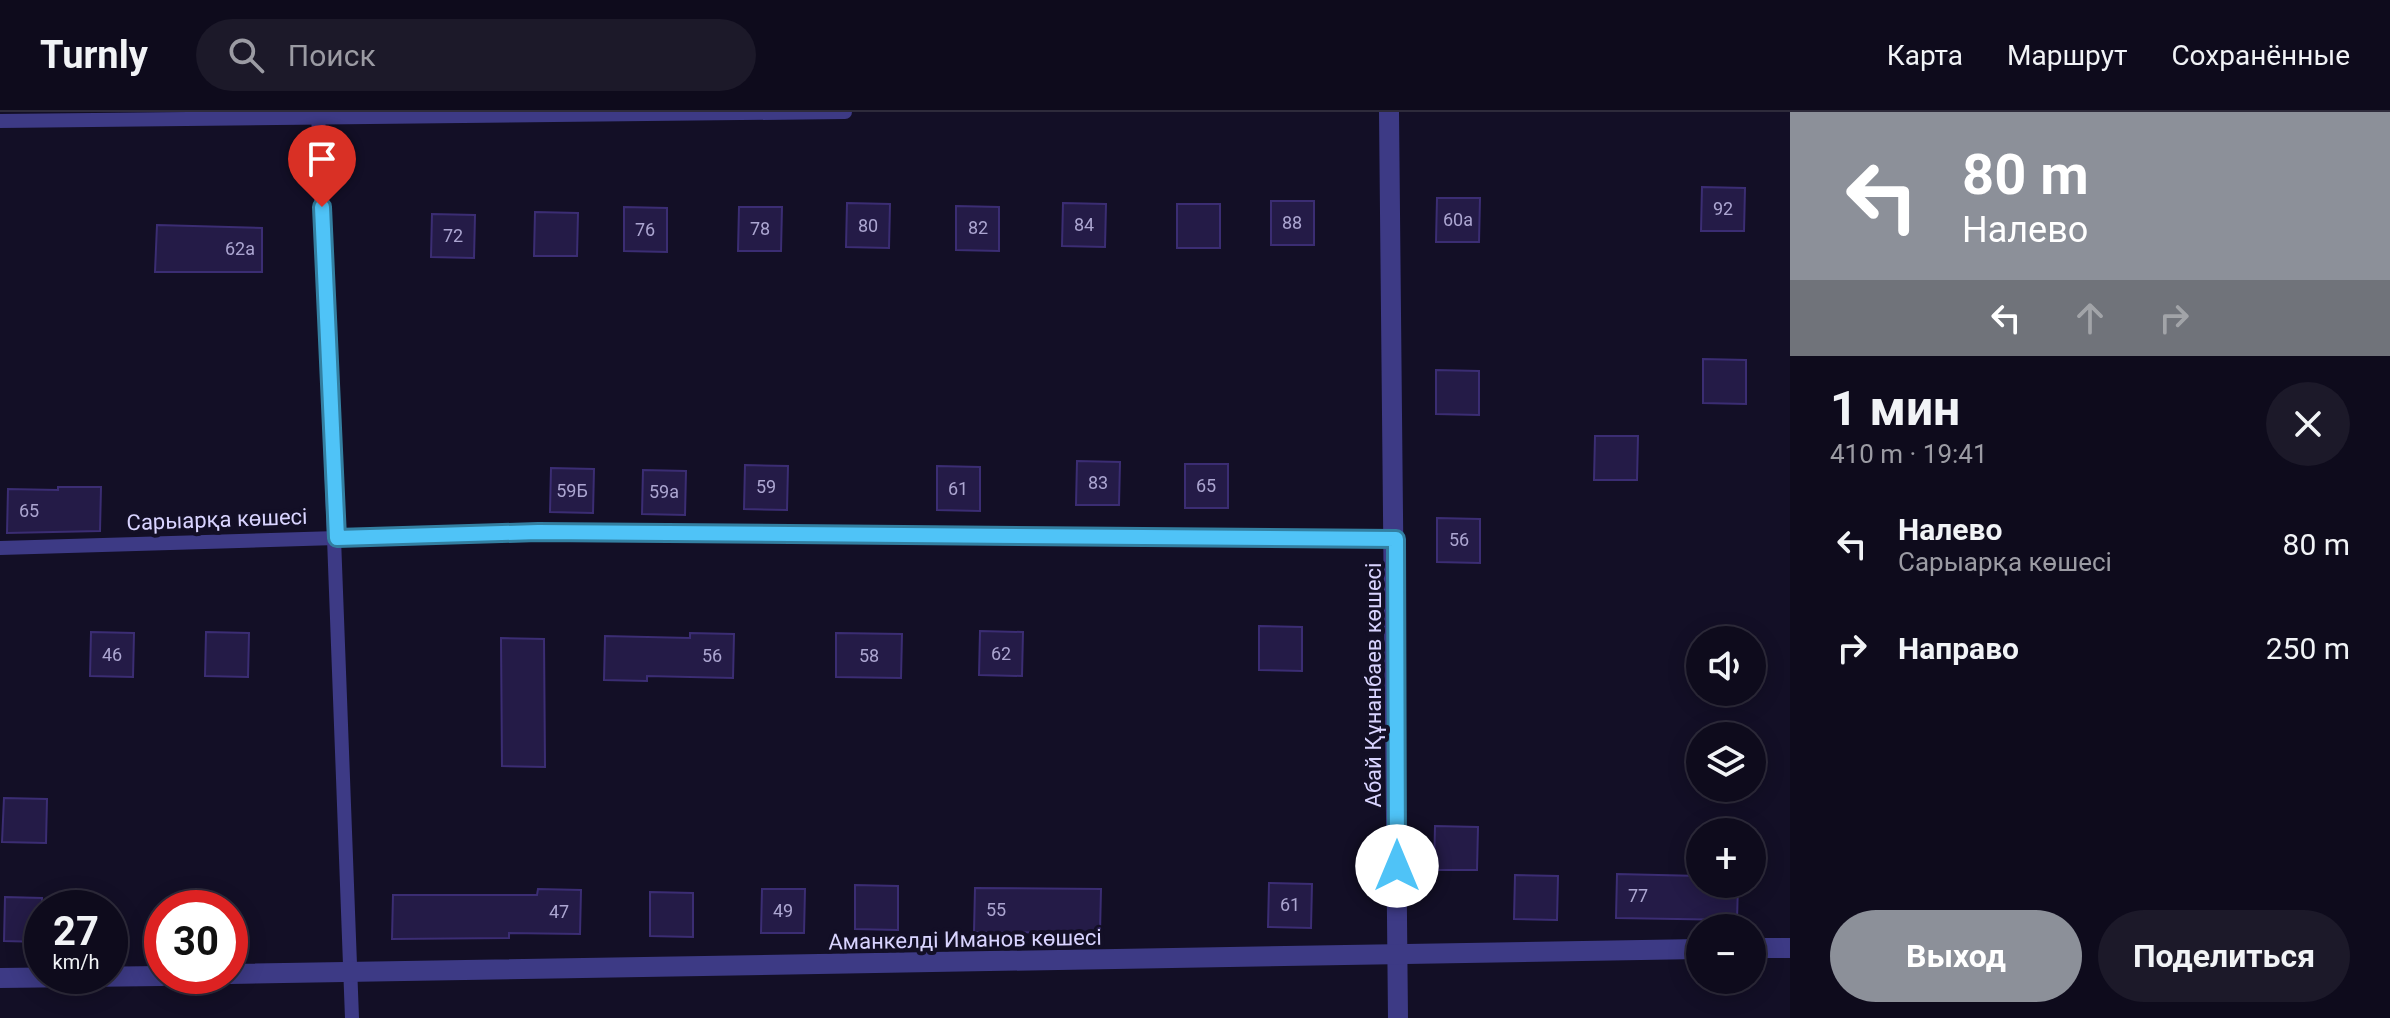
<!DOCTYPE html>
<html lang="ru">
<head>
<meta charset="utf-8">
<style>
  body { margin:0; font-family:Roboto,sans-serif; background:#1c1929; color:#f1f3f6; height:100vh; display:flex; flex-direction:column; font-size:30px; white-space:nowrap }
  * { box-sizing:border-box; margin:0 }
  p { font-size:26px; color:#9b9ba3 }
  .icon { flex:none; width:44px; height:44px; fill:none; stroke:currentColor; stroke-width:2; stroke-linecap:round; stroke-linejoin:round }
  .map { position:relative; flex:1; overflow:hidden }
  .drawer { display:flex; flex-direction:column; background:#0e0b1c; width:600px }
  .drawer>* { flex:none }
  .hud { background:#8c9099; color:#fff; overflow:hidden }
  .fabs { position:absolute; left:1686px; top:514px; display:grid; gap:16px }
  .fabs a { display:grid; place-items:center; width:80px; height:80px; border-radius:50%; background:#0e0b1c; box-shadow:0 4px 20px #0003,0 0 0 2px #2e2b3b; font-size:40px }
  .speed { position:absolute; left:24px; top:778px; display:flex; gap:16px; font-size:40px; font-weight:700; text-align:center }
  .speed>* { display:grid; place-content:center; width:104px; height:104px; border-radius:50%; background:#0e0b1c; box-shadow:0 4px 20px #0003,0 0 0 2px #2e2b3b; line-height:1 }
  .speed small { font-size:20px; font-weight:400 }
  .speed .limit { border:12px solid #d22; background:#fff; color:#111 }
  .pin { position:absolute; display:grid; place-items:center; width:68px; height:68px; color:#fff; margin:-82px -34px; border-radius:50% 50% 50% 0; rotate:-45deg; box-shadow:0 0 8px #0007 }
  .pin .icon { rotate:45deg }
  .me { position:absolute; width:88px; margin:-44px; rotate:0deg; stroke-linejoin:round; filter:drop-shadow(0 0 6px #0008) }
  .turn { display:flex; align-items:center; gap:28px; height:168px; padding:0 40px; font-size:36px }
  .turn .icon { width:104px; height:104px; stroke-width:2.5 }
  .turn b { display:block; font-size:56px; line-height:68px }
  .lanes { display:flex; align-items:center; height:76px; padding:0 40px; background:#0003; justify-content:center; gap:40px; direction:ltr }
  .lanes .off { opacity:.35 }
  .round { display:grid; place-items:center; flex:none; width:84px; height:84px; border-radius:42px; background:#1c1929 }
  .headline { display:flex; align-items:center; justify-content:space-between; height:136px; padding:0 40px }
  h1 { font-size:48px; font-weight:700; line-height:60px }
  .primary-button { display:flex; gap:16px; margin-top:auto; padding:16px 40px }
  .primary-button a { flex:1; height:92px; border-radius:48px; background:#8c9099; color:#fff; font-size:32px; font-weight:700; line-height:92px; text-align:center }
  .primary-button a+a { background:#1c1929; color:#f1f3f6 }
  ul { padding:0; list-style:none }
  li { display:flex; align-items:center; gap:24px; height:104px; padding:0 40px }
  li div { flex:1 }
  li b { display:block; font-size:30px }
  li em { font-style:normal }
  header { display:flex; align-items:center; gap:48px; box-sizing:border-box; height:112px; padding:0 40px; background:#0e0b1c; border-bottom:2px solid #2e2b3b }
  header strong { font-size:38px }
  nav { display:flex; gap:44px; margin-inline-start:auto; font-size:28px }
  .search { width:560px; height:72px; background:#1c1929; display:flex; align-items:center; gap:20px; box-sizing:border-box; padding:0 28px; border-radius:44px; color:#9b9ba3; font-size:30px }
  main { display:flex; flex:1; min-height:0 }
  .map>svg:first-child { display:block }
  .building { fill:#241b47; stroke:#3b2d73; stroke-width:2 }
  .lines { fill:none; stroke-linecap:round; stroke-linejoin:round }
  .lane { stroke:#3d3a85; stroke-width:14 }
  .street { stroke:#3d3a85; stroke-width:20 }
  .route-casing { stroke:#337fa1; stroke-width:20 }
  .route { stroke:#4fc3f7; stroke-width:14 }
  .labels { text-anchor:middle; stroke-width:8; stroke-linejoin:round; paint-order:stroke }
  .number-label { font-size:18px; fill:#aca6d1 }
  .street-label { font-size:22px; fill:#d9d4ff; stroke:#130f26 }
</style>
</head>
<body>
<header>
<strong>Turnly</strong>
<div class="search"><svg class="icon" aria-label="search" viewBox="0 0 24 24"><circle cx="10" cy="10" r="6"/><path d="M15 15l6 6"/></svg>Поиск</div>
<nav><a>Карта</a><a>Маршрут</a><a>Сохранённые</a></nav>
</header>
<main>
<div class="map">
<svg width="1790" height="906" viewBox="0 0 1790 906">
  <rect width="100%" height="100%" fill="#130f26"/>
  <g class="building">
    <path d="M 1702,75 L 1745,76 L 1744,119 L 1701,119 Z"/>
    <path d="M 1437,86 L 1480,86 L 1479,130 L 1436,130 Z"/>
    <rect x="1271" y="89" width="43" height="44"/>
    <path d="M 847,91 L 890,92 L 889,136 L 846,135 Z"/>
    <path d="M 1063,91 L 1106,92 L 1105,135 L 1062,134 Z"/>
    <rect x="1177" y="92" width="43" height="44"/>
    <path d="M 956,94 L 999,95 L 999,139 L 956,138 Z"/>
    <path d="M 624,95 L 667,96 L 667,140 L 624,139 Z"/>
    <path d="M 739,95 L 782,95 L 781,139 L 738,139 Z"/>
    <path d="M 535,100 L 578,101 L 577,144 L 534,144 Z"/>
    <path d="M 432,102 L 475,103 L 474,146 L 431,145 Z"/>
    <path d="M 157,113 L 262,116 L 262,160 L 155,160 Z"/>
    <path d="M 1703,247 L 1746,248 L 1746,292 L 1703,291 Z"/>
    <path d="M 1436,258 L 1479,259 L 1479,303 L 1436,302 Z"/>
    <path d="M 1595,324 L 1638,324 L 1637,368 L 1594,368 Z"/>
    <path d="M 1077,349 L 1120,350 L 1119,393 L 1076,393 Z"/>
    <rect x="1185" y="352" width="43" height="44"/>
    <path d="M 745,353 L 788,354 L 787,398 L 744,397 Z"/>
    <path d="M 937,354 L 980,355 L 980,399 L 937,398 Z"/>
    <path d="M 551,356 L 594,357 L 593,401 L 550,400 Z"/>
    <path d="M 643,358 L 686,359 L 685,403 L 642,402 Z"/>
    <path d="M 58,375 L 101,375 L 100,419 L 7,421 L 8,377 L 58,378 Z"/>
    <path d="M 1437,406 L 1480,407 L 1480,451 L 1437,450 Z"/>
    <path d="M 1259,514 L 1302,515 L 1302,559 L 1259,558 Z"/>
    <path d="M 980,519 L 1023,520 L 1022,564 L 979,563 Z"/>
    <path d="M 91,520 L 134,521 L 133,565 L 90,564 Z"/>
    <path d="M 206,520 L 249,521 L 248,565 L 205,564 Z"/>
    <path d="M 690,521 L 734,522 L 733,566 L 647,564 L 647,569 L 604,568 L 605,524 L 690,526 Z"/>
    <path d="M 836,521 L 902,522 L 901,566 L 836,565 Z"/>
    <path d="M 501,526 L 544,527 L 545,655 L 502,654 Z"/>
    <path d="M 4,686 L 47,687 L 46,731 L 2,730 Z"/>
    <path d="M 1435,714 L 1478,715 L 1477,758 L 1434,758 Z"/>
    <path d="M 1617,762 L 1700,764 L 1700,772 L 1738,772 L 1737,808 L 1616,806 Z"/>
    <path d="M 1515,763 L 1558,764 L 1557,808 L 1514,807 Z"/>
    <path d="M 1269,771 L 1312,772 L 1311,816 L 1268,815 Z"/>
    <path d="M 855,773 L 898,774 L 898,818 L 855,817 Z"/>
    <path d="M 975,776 L 1101,777 L 1100,821 L 974,820 Z"/>
    <path d="M 538,777 L 581,778 L 580,822 L 509,821 L 509,826 L 392,827 L 393,783 L 537,783 Z"/>
    <path d="M 762,777 L 805,777 L 804,821 L 761,821 Z"/>
    <path d="M 650,780 L 693,781 L 693,825 L 650,824 Z"/>
    <path d="M 5,785 L 42,786 L 42,830 L 4,829 Z"/>
  </g>
  <g class="lines">
    <g class="lane">
      <path d="M 318,0 L 352,906"/>
      <path d="M 0,9 L 845,0"/>
      <path d="M 0,436 L 538,420 L 1396,427"/>
    </g>
    <g class="street">
      <path d="M 1389,0 L 1398,906"/>
      <path d="M 1752,836 L 1790,836"/>
      <path d="M 230,862 L 1700,837"/>
      <path d="M 0,866 L 162,864"/>
    </g>
  </g>
  <g class="lines">
    <defs>
      <path id="route" d="M 322,95 L 337,426 L 538,420 L 1396,427 L 1397,754"/>
    </defs>
    <use href="#route" class="route-casing"/>
    <use href="#route" class="route"/>
  </g>
  <g class="labels">
    <g class="number-label">
      <text x="1723" y="103">92</text>
      <text x="1458" y="114">60а</text>
      <text x="1292" y="117">88</text>
      <text x="1084" y="119">84</text>
      <text x="868" y="120">80</text>
      <text x="978" y="122">82</text>
      <text x="760" y="123">78</text>
      <text x="645" y="124">76</text>
      <text x="453" y="130">72</text>
      <text x="240" y="143">62а</text>
      <text x="1098" y="377">83</text>
      <text x="1206" y="380">65</text>
      <text x="766" y="381">59</text>
      <text x="958" y="383">61</text>
      <text x="572" y="385">59Б</text>
      <text x="664" y="386">59а</text>
      <text x="29" y="405">65</text>
      <text x="1459" y="434">56</text>
      <text x="1001" y="548">62</text>
      <text x="112" y="549">46</text>
      <text x="712" y="550">56</text>
      <text x="869" y="550">58</text>
      <text x="1638" y="790">77</text>
      <text x="1290" y="799">61</text>
      <text x="996" y="804">55</text>
      <text x="783" y="805">49</text>
      <text x="559" y="806">47</text>
    </g>
    <g class="street-label">
      <text transform="translate(217 407) rotate(-2)" y="8">Сарыарқа көшесі</text>
      <text transform="translate(1373 573) rotate(-90)" y="8">Абай Құнанбаев көшесі</text>
      <text transform="translate(965 827) rotate(-1)" y="8">Аманкелді Иманов көшесі</text>
    </g>
  </g>
</svg>
<div class="fabs">
<a><svg class="icon" aria-label="sound" viewBox="0 0 24 24"><path d="M4 9h4l5-4v14l-5-4H4zM17 9q2 3 0 6"/></svg></a>
<a><svg class="icon" aria-label="layers" viewBox="0 0 24 24"><path d="M12 4l9 5-9 5-9-5zM3 14l9 5 9-5"/></svg></a>
<a>+</a>
<a>−</a>
</div>
<div class="speed"><div>27<small>km/h</small></div><div class="limit">30</div></div>
<div class="pin" style="left:322px;top:95px;background:#d93025"><svg class="icon" aria-label="arrive" viewBox="0 0 24 24"><path d="M6 21V4h12l-3 4 3 4H6"/></svg></div>
<svg class="me" style="left:1397px;top:754px" viewBox="-20 -20 40 40"><circle r="19" fill="#fff"/><path d="M0-13L10 11 0 6-10 11z" fill="#4fc3f7"/></svg>
</div>
<section class="drawer">
<div class="hud">
<div class="turn"><svg class="icon" aria-label="left" viewBox="0 0 24 24"><path d="M17 20v-9H6M10 6l-5 5 5 5"/></svg><div><b>80 m</b>Налево</div></div>
<div class="lanes"><svg class="icon" aria-label="left" viewBox="0 0 24 24"><path d="M17 20v-9H6M10 6l-5 5 5 5"/></svg><svg class="icon off" aria-label="ahead" viewBox="0 0 24 24"><path d="M12 20V5M6 11l6-6 6 6"/></svg><svg class="icon off" aria-label="right" viewBox="0 0 24 24"><path d="M7 20v-9h11M14 6l5 5-5 5"/></svg></div>
</div>
<div class="headline"><div><h1>1 мин</h1><p>410 m · 19:41</p></div><a class="round"><svg class="icon" aria-label="close" viewBox="0 0 24 24"><path d="M6 6l12 12M18 6L6 18"/></svg></a></div>
<ul>
<li><svg class="icon" aria-label="left" viewBox="0 0 24 24"><path d="M17 20v-9H6M10 6l-5 5 5 5"/></svg><div><b>Налево</b><p>Сарыарқа көшесі</p></div><em>80 m</em></li>
<li><svg class="icon" aria-label="right" viewBox="0 0 24 24"><path d="M7 20v-9h11M14 6l5 5-5 5"/></svg><div><b>Направо</b></div><em>250 m</em></li>
</ul>
<div class="primary-button"><a>Выход</a><a>Поделиться</a></div>
</section>
</main>
</body>
</html>
